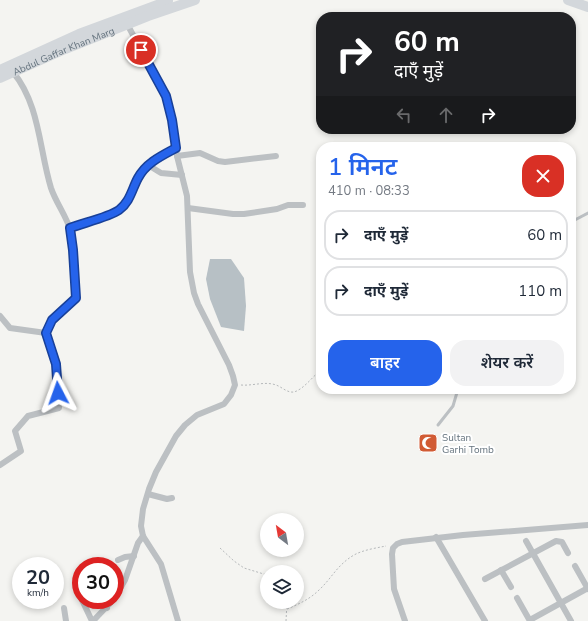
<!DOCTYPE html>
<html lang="hi">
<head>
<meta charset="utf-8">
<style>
  body { margin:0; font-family:"Nunito Sans","Noto Sans Devanagari",sans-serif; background:#f2f2f3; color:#1f2937; height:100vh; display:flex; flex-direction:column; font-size:15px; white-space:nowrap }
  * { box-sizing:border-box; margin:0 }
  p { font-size:13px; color:#747a83 }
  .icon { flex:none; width:22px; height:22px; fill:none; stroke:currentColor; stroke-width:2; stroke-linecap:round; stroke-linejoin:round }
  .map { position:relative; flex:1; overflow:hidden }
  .side { position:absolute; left:316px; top:142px; width:260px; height:252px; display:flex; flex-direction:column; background:#fff; border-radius:16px; box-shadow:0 2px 6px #0003 }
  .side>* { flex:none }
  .guide { position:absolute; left:316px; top:12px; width:260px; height:122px; border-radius:16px; box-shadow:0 2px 6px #0003; background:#202124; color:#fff; overflow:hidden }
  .needle { width:26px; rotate:329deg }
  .fabs { position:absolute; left:260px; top:513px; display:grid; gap:8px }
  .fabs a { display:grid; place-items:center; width:44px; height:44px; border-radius:50%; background:#fff; box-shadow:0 2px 6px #0003; font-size:20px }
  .speed { position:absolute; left:12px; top:557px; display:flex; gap:8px; font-size:20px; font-weight:700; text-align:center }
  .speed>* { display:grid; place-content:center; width:52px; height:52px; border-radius:50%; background:#fff; box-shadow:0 2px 6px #0003; line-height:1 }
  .speed small { font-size:10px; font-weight:400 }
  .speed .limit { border:6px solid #d22; background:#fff; color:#111 }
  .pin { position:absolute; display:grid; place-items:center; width:34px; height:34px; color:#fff; margin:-17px; border:2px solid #fff; border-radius:50%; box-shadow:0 1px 4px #0007 }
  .me { position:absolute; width:44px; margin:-22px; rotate:356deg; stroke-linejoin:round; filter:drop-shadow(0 0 3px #0008) }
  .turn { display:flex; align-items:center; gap:14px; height:84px; padding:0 12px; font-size:18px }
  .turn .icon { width:52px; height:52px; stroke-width:2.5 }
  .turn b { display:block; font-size:28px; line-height:34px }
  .lanes { display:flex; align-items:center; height:38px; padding:0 12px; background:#0003; justify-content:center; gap:20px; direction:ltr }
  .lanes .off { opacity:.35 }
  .round { display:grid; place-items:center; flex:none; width:42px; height:42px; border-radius:16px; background:#f2f2f3 }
  .head { display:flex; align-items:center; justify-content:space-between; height:68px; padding:0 12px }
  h1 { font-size:24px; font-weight:600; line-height:30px; color:#2563eb }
  .primary-button { display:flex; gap:8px; margin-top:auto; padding:8px 12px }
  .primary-button a { flex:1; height:46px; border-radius:16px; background:#2563eb; color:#fff; font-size:16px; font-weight:600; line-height:46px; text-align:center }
  .primary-button a+a { background:#f2f2f3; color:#1f2937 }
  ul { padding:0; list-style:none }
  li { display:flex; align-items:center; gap:12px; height:50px; margin:0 8px 6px; padding:0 4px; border:2px solid #e0e1e3; border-radius:16px }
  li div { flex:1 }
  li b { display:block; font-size:15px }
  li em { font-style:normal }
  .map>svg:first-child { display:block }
  .water { fill:#b7c0c5 }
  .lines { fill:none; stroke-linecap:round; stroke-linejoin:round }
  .path { stroke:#b6b9bb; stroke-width:1; stroke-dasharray:2 2; stroke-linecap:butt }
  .lane { stroke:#bcc0c3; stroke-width:3 }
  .street { stroke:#bcc0c3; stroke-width:6 }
  .primary { stroke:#d3d7db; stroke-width:10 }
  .route-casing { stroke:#184099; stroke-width:10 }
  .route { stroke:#2563eb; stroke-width:7 }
  .labels { text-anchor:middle; stroke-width:4; stroke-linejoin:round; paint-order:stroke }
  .street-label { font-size:10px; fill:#66747f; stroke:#fff }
  .poi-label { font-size:10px; fill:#66747f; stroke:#fff; text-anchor:start }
</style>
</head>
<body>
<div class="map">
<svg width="588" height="621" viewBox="0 0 588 621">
  <rect width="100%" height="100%" fill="#f4f4f1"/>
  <path class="water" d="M 210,259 L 231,259 L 244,278 L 246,306 L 244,331 L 221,327 L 210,299 L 206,279 Z"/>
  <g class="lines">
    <g class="path">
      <path d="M 241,385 C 253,386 265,381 276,385 C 282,387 287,393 294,392 C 304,389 312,377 321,370"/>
      <path d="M 220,548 L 234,561 L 244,568 L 267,575"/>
      <path d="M 287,609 C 299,604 310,599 319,590 C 332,578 337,565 354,555 C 363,550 376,548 386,546"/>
      <path d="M 286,621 L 287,602"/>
    </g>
    <g class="lane">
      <path d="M 571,222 L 588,213"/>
      <path d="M 438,425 L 453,406 L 458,389"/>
    </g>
    <g class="street">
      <path d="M 126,22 L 166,96 L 172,120 L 177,156 L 187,196 L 190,272 L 194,293 L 198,304 L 229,365 L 233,376 L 235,385 L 231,395 L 224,404 L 197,415 L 185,425 L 176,436 L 156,472 L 149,489 L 143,509 L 141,526 L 143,536 L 161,564 L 178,621"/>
      <path d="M 13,72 C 40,105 39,149 51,188 C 56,203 67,217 71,232 L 76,298 L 52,320 L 46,333"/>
      <path d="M 177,156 L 200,153 L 218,161 L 225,162 L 276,156"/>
      <path d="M 148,165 L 161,173 L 182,175"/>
      <path d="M 188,208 L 233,214 L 244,214 L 277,209 L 288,205 L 303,205"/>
      <path d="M 70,228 C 84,223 109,217 119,210 C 130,202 132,189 138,178 C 146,163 161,156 176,148"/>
      <path d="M 0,316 L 10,328 L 46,333 L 56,364 L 59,408 L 28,416 L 15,431 L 21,451 L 0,465"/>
      <path d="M 148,494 L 167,499 L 172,498"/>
      <path d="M 436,537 L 485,621"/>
      <path d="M 526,541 L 571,621"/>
      <path d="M 118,560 L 125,557 L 134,556"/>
      <path d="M 575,566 L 588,589"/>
      <path d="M 501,570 L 511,587"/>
      <path d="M 485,579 L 556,541 L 562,542 L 568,553"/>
      <path d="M 77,587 L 81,597"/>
      <path d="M 115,597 L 125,580 L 138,543 L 143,536"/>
      <path d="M 517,598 L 530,621"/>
      <path d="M 82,600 L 92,621"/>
      <path d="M 102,600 L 107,608"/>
      <path d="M 64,608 L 66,621"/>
      <path d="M 530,620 L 588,588"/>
      <path d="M 93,621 L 113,600"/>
      <path d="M 405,621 L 394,589 L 393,572 L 392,554 L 393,548 L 397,544 L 402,542 L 463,535 L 588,525"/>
    </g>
    <g class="primary">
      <path d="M 568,0 L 588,7"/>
      <path d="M 0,70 L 79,34 L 168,1"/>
      <path id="s1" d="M 0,78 L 65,49 L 148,16 L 195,0"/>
    </g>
  </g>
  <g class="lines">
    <defs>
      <path id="route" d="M 58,393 L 56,364 L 46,333 L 52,320 L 76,298 L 73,250 L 70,228 C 83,223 109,217 119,210 C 130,202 132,189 138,178 C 146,163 161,156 176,148 L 172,120 L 166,96 L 141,50"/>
    </defs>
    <use href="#route" class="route-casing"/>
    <use href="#route" class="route"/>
  </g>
  <defs>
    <symbol id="mosque-square" viewBox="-11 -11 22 22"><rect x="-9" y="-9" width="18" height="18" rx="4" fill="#d15b34" stroke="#fff"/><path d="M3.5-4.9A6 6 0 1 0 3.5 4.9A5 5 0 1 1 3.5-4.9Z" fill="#fff"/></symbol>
  </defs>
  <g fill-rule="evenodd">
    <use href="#mosque-square" x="417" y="432" width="22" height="22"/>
  </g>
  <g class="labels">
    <g class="street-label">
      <text dy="4" stroke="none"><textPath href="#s1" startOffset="69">Abdul Gaffar Khan Marg</textPath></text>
    </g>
    <g class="poi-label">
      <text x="442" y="441">Sultan<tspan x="442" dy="12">Garhi Tomb</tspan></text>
    </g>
  </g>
</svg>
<div class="fabs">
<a><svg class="needle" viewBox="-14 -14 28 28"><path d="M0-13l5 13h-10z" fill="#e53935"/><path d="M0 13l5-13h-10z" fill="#747a83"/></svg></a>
<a><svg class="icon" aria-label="layers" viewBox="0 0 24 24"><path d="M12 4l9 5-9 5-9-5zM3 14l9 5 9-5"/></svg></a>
</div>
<div class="speed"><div>20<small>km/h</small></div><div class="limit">30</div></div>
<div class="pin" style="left:141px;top:50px;background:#d93025"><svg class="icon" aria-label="arrive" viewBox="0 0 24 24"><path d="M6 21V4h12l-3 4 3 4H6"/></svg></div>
<svg class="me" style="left:58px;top:393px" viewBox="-20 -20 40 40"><path d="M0-17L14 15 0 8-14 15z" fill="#2563eb" stroke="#fff" stroke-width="4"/></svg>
<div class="guide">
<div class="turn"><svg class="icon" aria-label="right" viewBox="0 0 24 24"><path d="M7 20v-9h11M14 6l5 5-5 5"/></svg><div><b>60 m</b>दाएँ मुड़ें</div></div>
<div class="lanes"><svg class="icon off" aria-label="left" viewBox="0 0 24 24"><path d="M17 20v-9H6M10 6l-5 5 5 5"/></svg><svg class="icon off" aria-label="ahead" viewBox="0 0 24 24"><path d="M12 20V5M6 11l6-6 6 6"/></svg><svg class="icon" aria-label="right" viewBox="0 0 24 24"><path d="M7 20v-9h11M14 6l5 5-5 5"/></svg></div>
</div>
<section class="side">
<div class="head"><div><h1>1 मिनट</h1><p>410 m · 08:33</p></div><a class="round" style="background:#d93025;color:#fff"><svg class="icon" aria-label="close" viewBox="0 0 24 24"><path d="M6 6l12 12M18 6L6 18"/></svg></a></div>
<ul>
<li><svg class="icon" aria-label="right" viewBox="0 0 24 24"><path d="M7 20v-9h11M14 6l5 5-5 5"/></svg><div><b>दाएँ मुड़ें</b></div><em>60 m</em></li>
<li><svg class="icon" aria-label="right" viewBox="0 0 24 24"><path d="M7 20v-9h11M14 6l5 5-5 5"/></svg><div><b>दाएँ मुड़ें</b></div><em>110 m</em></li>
</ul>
<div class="primary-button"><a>बाहर</a><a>शेयर करें</a></div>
</section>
</div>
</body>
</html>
